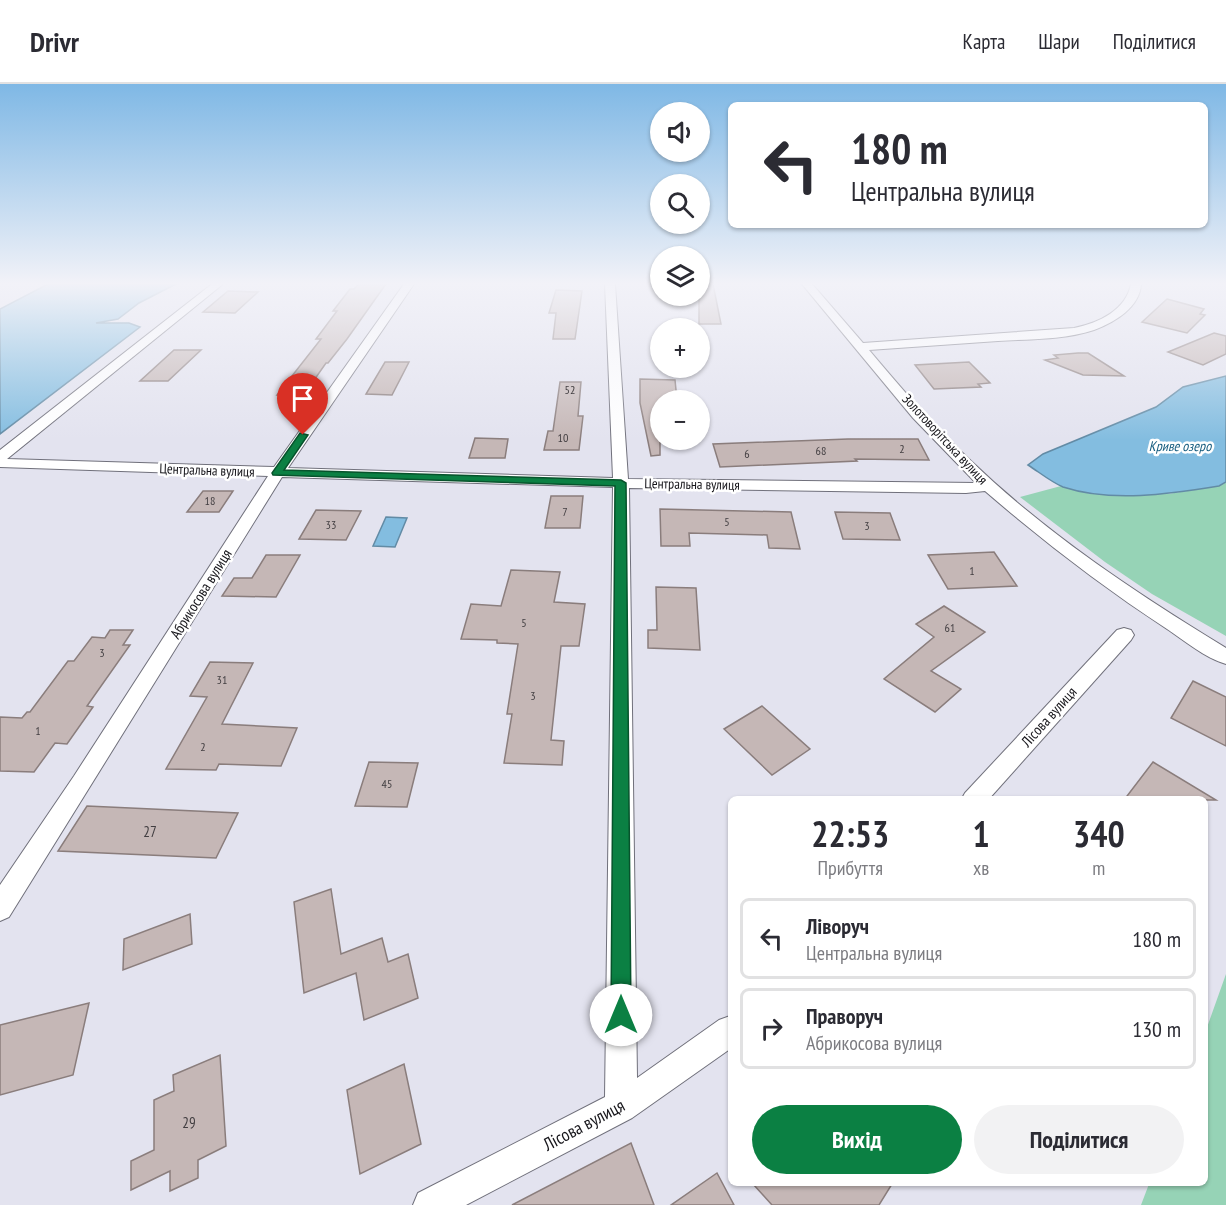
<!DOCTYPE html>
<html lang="uk">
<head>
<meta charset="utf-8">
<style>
  body { margin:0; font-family:"PT Sans Narrow",sans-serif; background:#f2f2f3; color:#2b2b33; height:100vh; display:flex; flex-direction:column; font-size:22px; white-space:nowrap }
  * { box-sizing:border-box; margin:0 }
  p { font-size:20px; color:#7c7c81 }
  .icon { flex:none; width:33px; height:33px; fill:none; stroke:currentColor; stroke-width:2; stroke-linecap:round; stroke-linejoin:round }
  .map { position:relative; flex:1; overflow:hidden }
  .details { position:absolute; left:728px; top:712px; width:480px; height:390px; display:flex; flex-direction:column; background:#fff; border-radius:9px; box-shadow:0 2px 4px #0004 }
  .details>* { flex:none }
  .guide { position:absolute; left:728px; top:18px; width:480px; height:126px; border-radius:9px; box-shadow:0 2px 4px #0004; background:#fff; color:#2b2b33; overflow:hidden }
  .tools { position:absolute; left:650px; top:18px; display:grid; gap:12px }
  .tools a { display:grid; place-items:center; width:60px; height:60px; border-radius:50%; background:#fff; box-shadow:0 2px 4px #0004; font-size:30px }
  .pin { position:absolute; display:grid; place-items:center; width:51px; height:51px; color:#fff; margin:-62px -26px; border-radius:50% 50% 50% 0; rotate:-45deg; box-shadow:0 0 6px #0007 }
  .pin .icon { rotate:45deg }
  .me { position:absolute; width:66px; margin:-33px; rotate:0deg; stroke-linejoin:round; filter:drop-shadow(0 0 4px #0008) }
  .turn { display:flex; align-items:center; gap:21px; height:126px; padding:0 24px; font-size:27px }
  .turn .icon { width:78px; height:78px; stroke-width:2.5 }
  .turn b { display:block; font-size:42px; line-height:51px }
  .eta { display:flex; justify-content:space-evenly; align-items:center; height:102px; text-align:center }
  .eta b { font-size:36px; font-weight:700; line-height:42px }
  .button { display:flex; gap:12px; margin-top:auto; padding:12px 24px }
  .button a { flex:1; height:69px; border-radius:36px; background:#0b8043; color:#fff; font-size:24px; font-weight:700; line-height:69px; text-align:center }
  .button a+a { background:#f2f2f3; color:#2b2b33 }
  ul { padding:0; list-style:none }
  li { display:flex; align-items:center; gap:18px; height:81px; margin:0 12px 9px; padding:0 12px; border:3px solid #e1e1e2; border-radius:9px }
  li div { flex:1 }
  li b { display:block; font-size:22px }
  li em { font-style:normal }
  header { display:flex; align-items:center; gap:36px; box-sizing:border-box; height:84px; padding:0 30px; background:#fff; border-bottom:2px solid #e1e1e2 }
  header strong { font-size:28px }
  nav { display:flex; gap:33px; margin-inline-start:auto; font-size:21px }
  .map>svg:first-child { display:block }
  .green { fill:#96d3b6 }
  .water { fill:#83bde0; stroke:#628ba5; stroke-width:1.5 }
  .building { fill:#c5b7b6; stroke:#8a7d7c; stroke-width:1.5 }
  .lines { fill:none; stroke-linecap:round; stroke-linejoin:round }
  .minor-casing { stroke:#70707b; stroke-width:2 }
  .minor { fill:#fff; fill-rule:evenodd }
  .route { fill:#0b8043; stroke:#07532c; stroke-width:1.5 }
  .labels { text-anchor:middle; stroke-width:5; stroke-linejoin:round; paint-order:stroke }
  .number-label { font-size:12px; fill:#423e41 }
  .far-street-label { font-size:14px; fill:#16151a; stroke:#fff }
  .far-water-label { font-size:14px; font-style:italic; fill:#185e80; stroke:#fff }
  .street-label { font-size:15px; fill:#16151a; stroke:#fff }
  .near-number-label { font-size:15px; fill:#423e41 }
  .near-street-label { font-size:18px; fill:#16151a; stroke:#fff }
</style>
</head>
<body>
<header>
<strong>Drivr</strong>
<nav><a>Карта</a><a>Шари</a><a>Поділитися</a></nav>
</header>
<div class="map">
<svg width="1226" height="1121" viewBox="0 0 1226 1121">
  <rect width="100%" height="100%" fill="#e3e3ef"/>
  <g class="green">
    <path d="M 1226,398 L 1226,552 L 1152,510 L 1105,478 L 1020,413 L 1061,402 L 1091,410 L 1168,410 L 1219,402 Z"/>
    <path d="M 1226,890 L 1226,1121 L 1141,1121 L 1149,1100 L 1204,1100 L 1205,949 Z"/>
  </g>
  <g class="water">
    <path d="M 48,200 L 176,200 L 139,219 L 118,235 L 96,239 L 129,239 L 140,243 L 0,350 L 0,225 Z"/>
    <path d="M 1226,292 L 1226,398 L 1219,402 C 1169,410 1112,419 1063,403 C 1051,398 1039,388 1028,381 L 1043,370 L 1156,323 L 1183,303 Z"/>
    <path d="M 386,433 L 407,434 L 395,463 L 373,462 Z"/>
  </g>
  <g class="building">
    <path d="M 359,200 L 386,200 L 347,255 L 328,279 L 326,279 L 303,312 L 277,311 L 321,255 L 316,255 L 337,227 L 333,227 L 350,205 L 354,205 Z"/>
    <path d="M 699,200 L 713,200 L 721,240 L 699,240 Z"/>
    <path d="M 556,206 L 582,207 L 575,255 L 553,255 L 556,229 L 549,229 Z"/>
    <path d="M 228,207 L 258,208 L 235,229 L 203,228 Z"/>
    <path d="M 1167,215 L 1204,225 L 1200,230 L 1205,231 L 1187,249 L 1142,238 Z"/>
    <path d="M 1214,249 L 1226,252 L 1226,270 L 1203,281 L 1168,268 Z"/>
    <path d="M 174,266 L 201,266 L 168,297 L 140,297 Z"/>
    <path d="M 1078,269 L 1088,269 L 1124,292 L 1083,291 L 1045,276 L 1058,274 L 1054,271 Z"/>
    <path d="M 385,278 L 409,278 L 392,311 L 366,310 Z"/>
    <path d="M 969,278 L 990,299 L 978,300 L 981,303 L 934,305 L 915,281 Z"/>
    <path d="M 640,295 L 675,296 L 677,316 L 660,316 L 660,371 L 651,372 L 640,319 Z"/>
    <path d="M 560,298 L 581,298 L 578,332 L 583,332 L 579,366 L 544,366 L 548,347 L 553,347 Z"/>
    <path d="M 475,354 L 508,355 L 505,374 L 469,374 Z"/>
    <path d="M 848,355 L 918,355 L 929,376 L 855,375 L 857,377 L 720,383 L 713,360 Z"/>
    <path d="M 203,407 L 233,407 L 219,428 L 187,428 Z"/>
    <path d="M 551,412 L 583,412 L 580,444 L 545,444 Z"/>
    <path d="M 660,425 L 791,428 L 800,465 L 769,464 L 767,451 L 689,449 L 690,462 L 661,462 Z"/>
    <path d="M 316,426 L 361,427 L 346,456 L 299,455 Z"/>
    <path d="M 835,428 L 890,429 L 900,456 L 843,455 Z"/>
    <path d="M 994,468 L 1017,502 L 948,505 L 928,471 Z"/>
    <path d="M 266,471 L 300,471 L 276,513 L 222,512 L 234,494 L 252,494 Z"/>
    <path d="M 511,486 L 560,488 L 554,518 L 585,520 L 579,562 L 561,562 L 551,656 L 564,657 L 562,681 L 504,679 L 512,630 L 507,630 L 518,560 L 497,559 L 497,556 L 461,555 L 471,520 L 501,522 Z"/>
    <path d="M 656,503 L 696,504 L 700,566 L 648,564 L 648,546 L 657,546 Z"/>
    <path d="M 944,522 L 985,548 L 931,587 L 961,605 L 935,628 L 884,595 L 934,553 L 916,540 Z"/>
    <path d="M 110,546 L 133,546 L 123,561 L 130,561 L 87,622 L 93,623 L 67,660 L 55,659 L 34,688 L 0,687 L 0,633 L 22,634 L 27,628 L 30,628 L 68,577 L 74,577 L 92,553 L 105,554 Z"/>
    <path d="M 210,578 L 253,579 L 222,640 L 297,644 L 281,682 L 219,680 L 216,686 L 166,685 L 207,613 L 190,612 Z"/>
    <path d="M 1193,597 L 1226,613 L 1226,662 L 1171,634 Z"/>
    <path d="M 762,622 L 810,665 L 772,691 L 724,645 Z"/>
    <path d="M 369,678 L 418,679 L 407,723 L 355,722 Z"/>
    <path d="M 1153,678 L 1216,716 L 1124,716 Z"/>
    <path d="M 87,722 L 238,729 L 216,774 L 58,767 Z"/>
    <path d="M 331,805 L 341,870 L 382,854 L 388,878 L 408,870 L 418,914 L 364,936 L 356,889 L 304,909 L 294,818 Z"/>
    <path d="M 190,830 L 192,860 L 123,886 L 124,855 Z"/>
    <path d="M 89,919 L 73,991 L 0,1011 L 0,941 Z"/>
    <path d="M 220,971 L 226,1062 L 198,1076 L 198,1094 L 170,1107 L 170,1087 L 131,1106 L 131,1077 L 154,1066 L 154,1016 L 174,1007 L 173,991 Z"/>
    <path d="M 404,980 L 421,1060 L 360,1090 L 347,1006 Z"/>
    <path d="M 631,1059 L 654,1121 L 512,1121 Z"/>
    <path d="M 717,1089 L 734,1121 L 671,1121 Z"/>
    <path d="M 753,1100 L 892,1100 L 879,1121 L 772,1121 Z"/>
  </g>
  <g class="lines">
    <defs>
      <g id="minor">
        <path d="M 212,200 L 223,200 L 7,375 L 274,383 L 404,200 L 414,200 L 288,384 L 613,394 L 605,200 L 615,200 L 628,395 L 976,399 L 913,334 L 802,200 L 812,200 L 863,259 L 1074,244 C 1099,239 1126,226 1131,200 L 1141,200 C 1140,223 1115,238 1094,246 C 1064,256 1030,255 998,257 C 955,260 912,263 869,266 C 901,304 934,343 971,377 C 1047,450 1136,509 1226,564 L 1226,580 C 1205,574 1185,557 1167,545 C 1103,503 1043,457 985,407 L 966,409 L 629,404 L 637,994 L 719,936 L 730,932 L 730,965 L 632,1034 L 466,1121 L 413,1121 L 418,1109 L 605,1013 L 613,403 L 282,393 L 9,833 L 0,837 L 0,801 L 74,692 L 268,392 L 0,383 L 0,366 Z"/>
        <path d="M 1124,544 L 1131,546 L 1134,551 L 1131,556 L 988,716 L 961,716 L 965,709 L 1117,546 Z"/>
      </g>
    </defs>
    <use href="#minor" class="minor-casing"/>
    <use href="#minor" class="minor"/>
  </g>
  <linearGradient id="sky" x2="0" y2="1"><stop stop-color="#7fb8e5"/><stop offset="0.56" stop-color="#f2f2f8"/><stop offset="1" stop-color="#f2f2f8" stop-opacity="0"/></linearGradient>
  <rect width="1226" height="356" fill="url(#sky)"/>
  <path class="route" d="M 300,349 L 308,351 L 284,386 L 621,396 L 626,399 L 631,931 L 628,938 L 621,941 L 614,938 L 611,931 L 615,402 L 273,391 L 272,389 Z"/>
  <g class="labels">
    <g class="number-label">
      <text x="570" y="310">52</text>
      <text x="563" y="358">10</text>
      <text x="902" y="369">2</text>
      <text x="821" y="371">68</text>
      <text x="747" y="374">6</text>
      <text x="210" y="421">18</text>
      <text x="565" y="432">7</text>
      <text x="727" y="442">5</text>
      <text x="331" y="445">33</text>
      <text x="867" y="446">3</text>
      <text x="972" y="491">1</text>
      <text x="524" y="543">5</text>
      <text x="950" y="548">61</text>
      <text x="102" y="573">3</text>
      <text x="222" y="600">31</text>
      <text x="533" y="616">3</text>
      <text x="38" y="651">1</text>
      <text x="203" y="667">2</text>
      <text x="387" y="704">45</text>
    </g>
    <g class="far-street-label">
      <text transform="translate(945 355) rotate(47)" y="5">Золотоворітська вулиця</text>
      <text transform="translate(207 386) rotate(2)" y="5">Центральна вулиця</text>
      <text transform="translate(692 400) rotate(1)" y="5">Центральна вулиця</text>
    </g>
    <g class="far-water-label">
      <text x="1180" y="367">Криве озеро</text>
    </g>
    <g class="street-label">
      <text transform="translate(201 510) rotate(-58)" y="5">Абрикосова вулиця</text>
      <text transform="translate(1049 633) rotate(-48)" y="5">Лісова вулиця</text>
    </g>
    <g class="near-number-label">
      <text x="150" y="753">27</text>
      <text x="189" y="1044">29</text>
    </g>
    <g class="near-street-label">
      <text transform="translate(584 1041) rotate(-28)" y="6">Лісова вулиця</text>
    </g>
  </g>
</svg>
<div class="tools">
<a><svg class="icon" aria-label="sound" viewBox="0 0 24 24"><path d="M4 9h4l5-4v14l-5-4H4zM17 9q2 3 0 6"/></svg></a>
<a><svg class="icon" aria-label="search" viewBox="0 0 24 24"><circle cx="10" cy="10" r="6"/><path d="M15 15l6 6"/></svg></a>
<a><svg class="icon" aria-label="layers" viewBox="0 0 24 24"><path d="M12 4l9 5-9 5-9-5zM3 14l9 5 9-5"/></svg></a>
<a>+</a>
<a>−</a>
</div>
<div class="pin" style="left:303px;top:351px;background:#d93025"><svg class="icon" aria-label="arrive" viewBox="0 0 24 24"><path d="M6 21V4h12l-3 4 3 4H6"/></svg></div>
<svg class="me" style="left:621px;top:931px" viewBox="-20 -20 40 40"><circle r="19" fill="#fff"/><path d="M0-13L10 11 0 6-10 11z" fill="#0b8043"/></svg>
<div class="guide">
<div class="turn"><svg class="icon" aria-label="left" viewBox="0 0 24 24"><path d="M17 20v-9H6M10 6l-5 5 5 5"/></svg><div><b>180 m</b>Центральна вулиця</div></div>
</div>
<section class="details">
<div class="eta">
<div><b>22:53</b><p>Прибуття</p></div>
<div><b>1</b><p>хв</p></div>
<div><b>340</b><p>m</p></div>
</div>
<ul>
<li><svg class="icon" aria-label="left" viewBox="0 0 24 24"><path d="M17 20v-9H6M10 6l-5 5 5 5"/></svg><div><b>Ліворуч</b><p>Центральна вулиця</p></div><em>180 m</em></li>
<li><svg class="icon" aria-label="right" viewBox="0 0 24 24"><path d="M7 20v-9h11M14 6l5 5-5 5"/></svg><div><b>Праворуч</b><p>Абрикосова вулиця</p></div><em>130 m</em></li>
</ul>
<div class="button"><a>Вихід</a><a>Поділитися</a></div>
</section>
</div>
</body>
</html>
